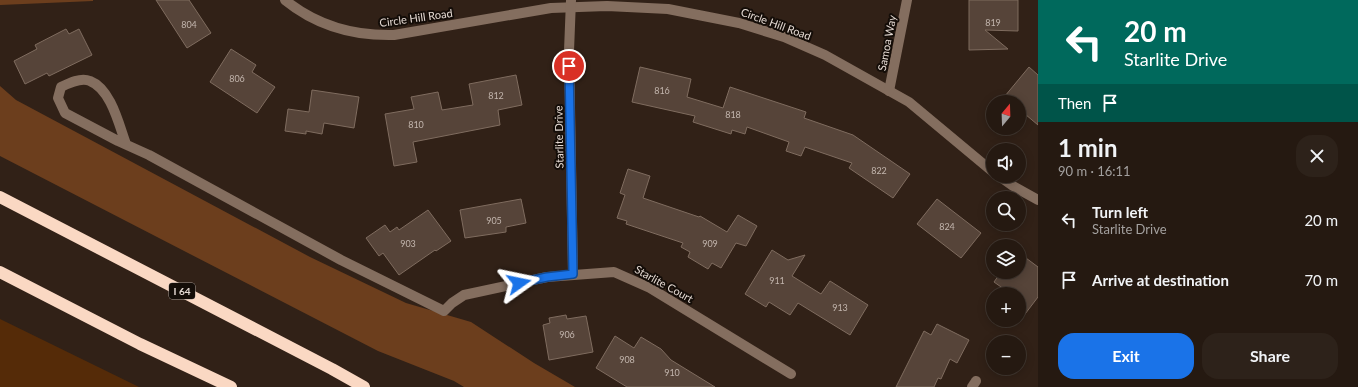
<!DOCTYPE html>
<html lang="en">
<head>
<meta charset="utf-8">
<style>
  body { margin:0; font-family:Lato,sans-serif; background:#2d221a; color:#f1f3f6; height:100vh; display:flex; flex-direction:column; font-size:15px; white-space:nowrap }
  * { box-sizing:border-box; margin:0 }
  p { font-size:13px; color:#a3a09f }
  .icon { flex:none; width:22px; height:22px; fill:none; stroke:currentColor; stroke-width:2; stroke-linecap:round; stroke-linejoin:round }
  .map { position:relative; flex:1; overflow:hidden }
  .panel { display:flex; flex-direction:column; background:#251911; width:320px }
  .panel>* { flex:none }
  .top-card { background:#00695c; color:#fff; overflow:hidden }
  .needle { width:26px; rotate:19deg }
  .fabs { position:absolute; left:986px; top:95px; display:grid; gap:8px }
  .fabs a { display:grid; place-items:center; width:40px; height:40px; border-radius:50%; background:#251911; box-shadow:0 2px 10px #0003,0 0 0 1px #423831; font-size:20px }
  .pin { position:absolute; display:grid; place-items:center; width:34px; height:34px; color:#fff; margin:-17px; border:2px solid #fff; border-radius:50%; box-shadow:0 1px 4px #0007 }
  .me { position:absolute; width:44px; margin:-22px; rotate:78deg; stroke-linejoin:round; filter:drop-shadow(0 0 3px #0008) }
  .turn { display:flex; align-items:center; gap:14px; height:84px; padding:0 20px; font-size:18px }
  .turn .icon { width:52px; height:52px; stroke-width:2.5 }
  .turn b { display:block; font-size:28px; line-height:34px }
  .then { display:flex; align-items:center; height:38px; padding:0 20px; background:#0003; gap:8px; font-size:15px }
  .round { display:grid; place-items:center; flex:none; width:42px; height:42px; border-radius:16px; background:#2d221a }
  .overview { display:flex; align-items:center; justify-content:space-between; height:68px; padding:0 20px }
  h1 { font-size:24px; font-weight:700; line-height:30px }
  .action { display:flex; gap:8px; margin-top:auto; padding:8px 20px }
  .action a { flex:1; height:46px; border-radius:16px; background:#1a73e8; color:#fff; font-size:16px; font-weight:700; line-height:46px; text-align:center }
  .action a+a { background:#2d221a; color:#f1f3f6 }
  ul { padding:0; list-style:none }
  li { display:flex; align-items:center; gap:12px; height:60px; padding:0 20px }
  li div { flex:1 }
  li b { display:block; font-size:15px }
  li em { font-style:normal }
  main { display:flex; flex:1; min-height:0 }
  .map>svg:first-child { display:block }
  .green { fill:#552b08 }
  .forest { fill:#6c3e1d }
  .building { fill:#564439; stroke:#7f6c5f }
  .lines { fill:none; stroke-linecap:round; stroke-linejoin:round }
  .minor { stroke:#846e5f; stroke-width:10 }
  .highway { stroke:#fad8c3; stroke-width:12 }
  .route-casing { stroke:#114b97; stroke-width:10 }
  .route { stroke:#1a73e8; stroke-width:7 }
  .labels { text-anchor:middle; stroke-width:4; stroke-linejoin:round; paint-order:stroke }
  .number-label { font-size:9px; fill:#c2b5ad }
  .shield { fill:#140d08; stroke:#a79d97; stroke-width:1 }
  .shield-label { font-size:10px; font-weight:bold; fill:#e6dbd4 }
  .street-label { font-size:11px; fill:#e6dbd4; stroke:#140d08 }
</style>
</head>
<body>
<main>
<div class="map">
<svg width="1038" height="387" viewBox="0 0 1038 387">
  <rect width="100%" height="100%" fill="#312117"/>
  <path class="green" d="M 0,319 L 139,387 L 0,387 Z"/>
  <g class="forest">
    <path d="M 0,0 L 93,0 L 93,1 L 0,5 Z"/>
    <path d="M 0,86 L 16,100 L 310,257 L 406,303 L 471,322 L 534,363 L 575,387 L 464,387 L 454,381 L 378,351 L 0,156 Z"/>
  </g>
  <g class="building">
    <path d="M 156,0 L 189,0 L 211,33 L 187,48 Z"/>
    <path d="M 969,0 L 1018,0 L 1018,31 L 985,30 L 1008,49 L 969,50 Z"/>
    <path d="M 66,29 L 69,34 L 79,29 L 92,55 L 49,76 L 47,73 L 25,84 L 14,61 L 37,49 L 35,45 Z"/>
    <path d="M 231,49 L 256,65 L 252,72 L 275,87 L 257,113 L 210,82 Z"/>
    <path d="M 640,67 L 691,79 L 687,97 L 723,108 L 730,87 L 806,112 L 804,118 L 853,135 L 910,174 L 893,198 L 849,168 L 852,163 L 805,147 L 801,156 L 786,151 L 789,142 L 747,127 L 745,134 L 732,130 L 731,134 L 693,122 L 695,116 L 632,102 Z"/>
    <path d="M 1029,67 L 1038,75 L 1038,125 L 1019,109 L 1019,102 L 1000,102 Z"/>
    <path d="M 516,75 L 522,105 L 498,110 L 500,125 L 413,142 L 417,162 L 394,166 L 385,114 L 414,109 L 411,97 L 438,92 L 442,110 L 473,105 L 469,84 Z"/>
    <path d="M 312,90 L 359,97 L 354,128 L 324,123 L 322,134 L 306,131 L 306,134 L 285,131 L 288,109 L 309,112 Z"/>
    <path d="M 628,169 L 650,176 L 643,198 L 699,217 L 700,216 L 727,232 L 738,215 L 757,226 L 746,246 L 736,243 L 721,268 L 712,263 L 708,269 L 688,257 L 690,252 L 681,247 L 683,243 L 626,224 L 627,221 L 617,218 L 625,195 L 620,193 Z"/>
    <path d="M 521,199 L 526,223 L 506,227 L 506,232 L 465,238 L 460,210 Z"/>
    <path d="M 937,199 L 981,233 L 961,258 L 917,224 Z"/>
    <path d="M 428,210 L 451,241 L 436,251 L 435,250 L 399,275 L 383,253 L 379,256 L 366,238 L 385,225 L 390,232 L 397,227 L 399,230 Z"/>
    <path d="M 772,250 L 788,260 L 805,255 L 792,276 L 821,294 L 830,281 L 868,305 L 850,335 L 798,303 L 790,315 L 769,302 L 766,307 L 745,294 Z"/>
    <path d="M 1026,258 L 1038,267 L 1038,297 L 1019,322 L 1019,294 L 1011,294 L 994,282 L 1001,272 L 1019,272 L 1019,266 Z"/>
    <path d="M 566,315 L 567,319 L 586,316 L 593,352 L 549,360 L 543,325 L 550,323 L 549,318 Z"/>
    <path d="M 937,324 L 969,340 L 957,363 L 950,359 L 941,379 L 938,378 L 934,387 L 896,387 L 924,331 L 931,335 Z"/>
    <path d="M 615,336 L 634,348 L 641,337 L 661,349 L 671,360 L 715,387 L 627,387 L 596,368 Z"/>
  </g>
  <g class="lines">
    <g class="minor">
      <path d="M 285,0 C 317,26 354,36 394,35 L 551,8 L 607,6 L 668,9 L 739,23 L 784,37 L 825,55 L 909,102 L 993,172"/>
      <path d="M 571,0 L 569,51 L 573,274"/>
      <path d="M 889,91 L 907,0"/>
      <path d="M 126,144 C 119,125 111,89 90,81 C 81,77 69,83 61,87 L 58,98 L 65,113 L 118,141 L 149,155 L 341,260 L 444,311 L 452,303 L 464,295 L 547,277 L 614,272 L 650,288 L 791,374"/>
      <path d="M 999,176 L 1013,186 L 1038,200"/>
      <path d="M 972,387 L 976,381"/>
    </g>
    <g class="highway">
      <path d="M 0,197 L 332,369 L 364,387"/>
      <path d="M 0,272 L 140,344 L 231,387"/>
    </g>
  </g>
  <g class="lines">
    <defs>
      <path id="route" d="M 519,283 L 547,277 L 573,274 L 569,66"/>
    </defs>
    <use href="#route" class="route-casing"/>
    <use href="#route" class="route"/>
  </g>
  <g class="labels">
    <g class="number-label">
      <text x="993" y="26">819</text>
      <text x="189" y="28">804</text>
      <text x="237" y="82">806</text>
      <text x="662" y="94">816</text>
      <text x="496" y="99">812</text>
      <text x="733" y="118">818</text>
      <text x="416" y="128">810</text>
      <text x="879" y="174">822</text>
      <text x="494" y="224">905</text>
      <text x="947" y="230">824</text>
      <text x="408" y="247">903</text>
      <text x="710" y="247">909</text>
      <text x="777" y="284">911</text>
      <text x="840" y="311">913</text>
      <text x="567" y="338">906</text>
      <text x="627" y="363">908</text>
      <text x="672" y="376">910</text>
    </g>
    <rect class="shield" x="169" y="283" width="26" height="16" rx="3"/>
    <g class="shield-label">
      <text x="182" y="295">I 64</text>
    </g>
    <g class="street-label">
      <text transform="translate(416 18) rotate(-8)" y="4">Circle Hill Road</text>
      <text transform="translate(776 24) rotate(20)" y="4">Circle Hill Road</text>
      <text transform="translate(887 43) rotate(-79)" y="4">Samoa Way</text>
      <text transform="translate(559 137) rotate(-91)" y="4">Starlite Drive</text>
      <text transform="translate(664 284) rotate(29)" y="4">Starlite Court</text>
    </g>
  </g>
</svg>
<div class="fabs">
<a><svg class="needle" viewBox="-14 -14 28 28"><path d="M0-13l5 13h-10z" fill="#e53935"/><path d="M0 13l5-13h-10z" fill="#a3a09f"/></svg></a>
<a><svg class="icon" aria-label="sound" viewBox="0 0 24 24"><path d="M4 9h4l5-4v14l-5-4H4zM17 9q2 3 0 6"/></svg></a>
<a><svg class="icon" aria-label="search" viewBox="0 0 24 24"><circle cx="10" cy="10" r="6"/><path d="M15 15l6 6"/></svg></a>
<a><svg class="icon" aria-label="layers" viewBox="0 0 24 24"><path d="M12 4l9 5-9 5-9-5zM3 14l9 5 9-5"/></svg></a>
<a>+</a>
<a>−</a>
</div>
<div class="pin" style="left:569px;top:66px;background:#d93025"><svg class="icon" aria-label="arrive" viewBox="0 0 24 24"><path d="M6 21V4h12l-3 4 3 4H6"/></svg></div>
<svg class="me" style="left:519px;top:283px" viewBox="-20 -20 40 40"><path d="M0-17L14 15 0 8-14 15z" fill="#1a73e8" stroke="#fff" stroke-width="4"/></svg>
</div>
<section class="panel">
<div class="top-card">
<div class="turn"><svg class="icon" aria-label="left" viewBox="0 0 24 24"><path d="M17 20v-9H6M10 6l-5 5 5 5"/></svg><div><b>20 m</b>Starlite Drive</div></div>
<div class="then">Then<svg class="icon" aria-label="arrive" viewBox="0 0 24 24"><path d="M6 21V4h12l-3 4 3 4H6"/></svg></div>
</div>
<div class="overview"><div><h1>1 min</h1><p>90 m · 16:11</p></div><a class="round"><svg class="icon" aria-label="close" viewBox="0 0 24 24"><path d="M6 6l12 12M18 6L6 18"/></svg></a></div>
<ul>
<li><svg class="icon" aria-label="left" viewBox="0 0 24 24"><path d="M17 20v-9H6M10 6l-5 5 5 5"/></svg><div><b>Turn left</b><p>Starlite Drive</p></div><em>20 m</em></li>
<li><svg class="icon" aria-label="arrive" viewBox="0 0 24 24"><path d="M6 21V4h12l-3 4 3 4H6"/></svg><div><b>Arrive at destination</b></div><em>70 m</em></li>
</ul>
<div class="action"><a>Exit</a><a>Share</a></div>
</section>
</main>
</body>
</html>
